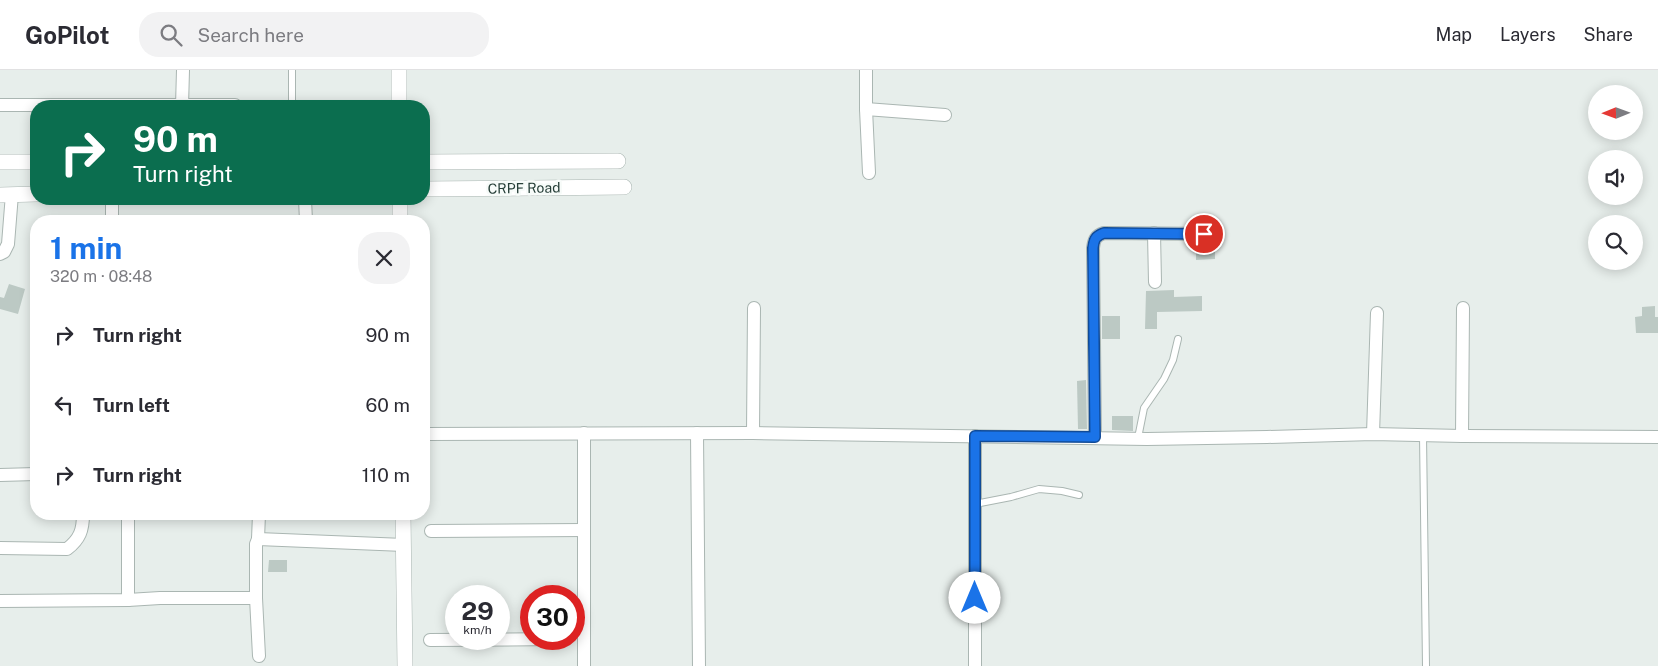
<!DOCTYPE html>
<html lang="en">
<head>
<meta charset="utf-8">
<style>
  body { margin:0; font-family:"Public Sans",sans-serif; background:#f2f2f3; color:#2b2b33; height:100vh; display:flex; flex-direction:column; font-size:19px; white-space:nowrap }
  * { box-sizing:border-box; margin:0 }
  p { font-size:16px; color:#7c7c81 }
  .icon { flex:none; width:28px; height:28px; fill:none; stroke:currentColor; stroke-width:2; stroke-linecap:round; stroke-linejoin:round }
  .map { position:relative; flex:1; overflow:hidden }
  .details { position:absolute; left:30px; top:145px; width:400px; height:305px; display:flex; flex-direction:column; background:#fff; border-radius:20px; box-shadow:0 2px 12px #0003 }
  .details>* { flex:none }
  .guide { position:absolute; left:30px; top:30px; width:400px; height:105px; border-radius:20px; box-shadow:0 2px 12px #0003; background:#0b6e4f; color:#fff; overflow:hidden }
  .needle { width:32px; rotate:269deg }
  .fabs { position:absolute; left:1588px; top:15px; display:grid; gap:10px }
  .fabs a { display:grid; place-items:center; width:55px; height:55px; border-radius:50%; background:#fff; box-shadow:0 2px 12px #0003; font-size:25px }
  .speed { position:absolute; left:445px; top:515px; display:flex; gap:10px; font-size:25px; font-weight:700; text-align:center }
  .speed>* { display:grid; place-content:center; width:65px; height:65px; border-radius:50%; background:#fff; box-shadow:0 2px 12px #0003; line-height:1 }
  .speed small { font-size:12px; font-weight:400 }
  .speed .limit { border:8px solid #d22; background:#fff; color:#111 }
  .pin { position:absolute; display:grid; place-items:center; width:42px; height:42px; color:#fff; margin:-21px; border:2px solid #fff; border-radius:50%; box-shadow:0 1px 5px #0007 }
  .me { position:absolute; width:55px; margin:-28px; rotate:0deg; stroke-linejoin:round; filter:drop-shadow(0 0 4px #0008) }
  .turn { display:flex; align-items:center; gap:18px; height:105px; padding:0 20px; font-size:22px }
  .turn .icon { width:65px; height:65px; stroke-width:2.5 }
  .turn b { display:block; font-size:35px; line-height:42px }
  .round { display:grid; place-items:center; flex:none; width:52px; height:52px; border-radius:20px; background:#f2f2f3 }
  .headline { display:flex; align-items:center; justify-content:space-between; height:85px; padding:0 20px }
  h1 { font-size:30px; font-weight:700; line-height:38px; color:#1a73e8 }
  ul { padding:0; list-style:none }
  li { display:flex; align-items:center; gap:15px; height:70px; padding:0 20px }
  li div { flex:1 }
  li b { display:block; font-size:19px }
  li em { font-style:normal }
  header { display:flex; align-items:center; gap:30px; box-sizing:border-box; height:70px; padding:0 25px; background:#fff; border-bottom:1px solid #e1e1e2 }
  header strong { font-size:24px }
  nav { display:flex; gap:28px; margin-inline-start:auto; font-size:18px }
  .search { width:350px; height:45px; background:#f2f2f3; display:flex; align-items:center; gap:12px; box-sizing:border-box; padding:0 18px; border-radius:20px; color:#7c7c81; font-size:19px }
  .map>svg:first-child { display:block }
  .building { fill:#bcc9c4 }
  .lines { fill:none; stroke-linecap:round; stroke-linejoin:round }
  .service-casing { stroke:#aab6b2; stroke-width:8 }
  .minor-casing { stroke:#aab6b2; stroke-width:14 }
  .tertiary-casing { stroke:#aab6b2; stroke-width:16 }
  .service { stroke:#fff; stroke-width:6 }
  .minor { stroke:#fff; stroke-width:12 }
  .tertiary { stroke:#fff; stroke-width:15 }
  .route-casing { stroke:#114b97; stroke-width:12 }
  .route { stroke:#1a73e8; stroke-width:9 }
  .labels { text-anchor:middle; stroke-width:5; stroke-linejoin:round; paint-order:stroke }
  .street-label { font-size:14px; fill:#273f39; stroke:#f7fbf9 }
</style>
</head>
<body>
<header>
<strong>GoPilot</strong>
<div class="search"><svg class="icon" aria-label="search" viewBox="0 0 24 24"><circle cx="10" cy="10" r="6"/><path d="M15 15l6 6"/></svg>Search here</div>
<nav><a>Map</a><a>Layers</a><a>Share</a></nav>
</header>
<div class="map">
<svg width="1658" height="596" viewBox="0 0 1658 596">
  <rect width="100%" height="100%" fill="#e7eeeb"/>
  <g class="building">
    <path d="M 1196,172 L 1215,172 L 1215,189 L 1196,190 Z"/>
    <path d="M 9,214 L 25,219 L 18,244 L 0,239 L 0,227 L 4,228 Z"/>
    <path d="M 1174,220 L 1174,227 L 1202,226 L 1202,241 L 1157,242 L 1157,259 L 1145,259 L 1146,221 Z"/>
    <path d="M 1655,236 L 1655,247 L 1658,247 L 1658,263 L 1636,263 L 1635,247 L 1642,246 L 1642,237 Z"/>
    <rect x="1102" y="246" width="18" height="23"/>
    <path d="M 1086,310 L 1087,359 L 1078,359 L 1077,311 Z"/>
    <path d="M 1112,346 L 1133,346 L 1133,361 L 1112,360 Z"/>
    <path d="M 269,490 L 287,490 L 287,502 L 268,502 Z"/>
  </g>
  <g class="lines">
    <defs>
      <g id="service">
        <path d="M 292,36 L 292,0"/>
        <path d="M 1423,365 L 1426,596"/>
        <path d="M 1138,368 L 1144,338 L 1164,309 L 1173,290 L 1178,269"/>
        <path d="M 975,434 L 1011,427 L 1039,419 L 1062,421 L 1079,425"/>
      </g>
      <g id="minor">
        <path d="M 866,0 L 866,39 L 869,103"/>
        <path d="M 0,35 L 235,35"/>
        <path d="M 182,36 L 183,0"/>
        <path d="M 866,39 L 945,45"/>
        <path d="M 112,129 L 112,151"/>
        <path d="M 305,129 L 306,151"/>
        <path d="M 1154,163 L 1155,212"/>
        <path d="M 0,184 L 4,182 L 8,174 L 12,124"/>
        <path d="M 584,363 L 584,596"/>
        <path d="M 697,363 L 699,596"/>
        <path d="M 753,363 L 754,238"/>
        <path d="M 424,364 L 753,363 L 1147,369 L 1267,367 L 1373,364 L 1462,366 L 1658,367"/>
        <path d="M 1373,364 L 1377,243"/>
        <path d="M 975,366 L 975,596"/>
        <path d="M 1462,366 L 1463,238"/>
        <path d="M 1095,367 L 1093,178 C 1094,170 1095,166 1104,163 L 1217,164"/>
        <path d="M 0,405 L 36,404"/>
        <path d="M 431,461 L 584,460"/>
        <path d="M 258,469 L 259,444"/>
        <path d="M 0,478 L 67,479 C 80,469 83,460 83,444"/>
        <path d="M 256,528 L 259,586"/>
        <path d="M 128,530 L 128,444"/>
        <path d="M 0,531 L 128,530 L 160,528 L 256,528 L 256,474 L 258,469 L 404,475"/>
        <path d="M 430,570 L 561,569"/>
      </g>
      <g id="tertiary">
        <path d="M 399,36 L 399,0"/>
        <path d="M 0,92 L 36,92"/>
        <path d="M 424,92 L 618,91"/>
        <path d="M 424,119 L 624,117"/>
        <path d="M 0,125 L 36,124"/>
        <path d="M 400,129 L 400,151"/>
        <path d="M 403,444 L 405,596"/>
      </g>
    </defs>
    <use href="#service" class="service-casing"/>
    <use href="#minor" class="minor-casing"/>
    <use href="#tertiary" class="tertiary-casing"/>
    <use href="#service" class="service"/>
    <use href="#minor" class="minor"/>
    <use href="#tertiary" class="tertiary"/>
  </g>
  <g class="lines">
    <defs>
      <path id="route" d="M 975,528 L 975,366 L 1095,367 L 1093,178 C 1094,170 1095,166 1104,163 L 1204,164"/>
    </defs>
    <use href="#route" class="route-casing"/>
    <use href="#route" class="route"/>
  </g>
  <g class="labels">
    <g class="street-label">
      <text transform="translate(524 118) rotate(-1)" y="5">CRPF Road</text>
    </g>
  </g>
</svg>
<div class="fabs">
<a><svg class="needle" viewBox="-14 -14 28 28"><path d="M0-13l5 13h-10z" fill="#e53935"/><path d="M0 13l5-13h-10z" fill="#7c7c81"/></svg></a>
<a><svg class="icon" aria-label="sound" viewBox="0 0 24 24"><path d="M4 9h4l5-4v14l-5-4H4zM17 9q2 3 0 6"/></svg></a>
<a><svg class="icon" aria-label="search" viewBox="0 0 24 24"><circle cx="10" cy="10" r="6"/><path d="M15 15l6 6"/></svg></a>
</div>
<div class="speed"><div>29<small>km/h</small></div><div class="limit">30</div></div>
<div class="pin" style="left:1204px;top:164px;background:#d93025"><svg class="icon" aria-label="arrive" viewBox="0 0 24 24"><path d="M6 21V4h12l-3 4 3 4H6"/></svg></div>
<svg class="me" style="left:975px;top:528px" viewBox="-20 -20 40 40"><circle r="19" fill="#fff"/><path d="M0-13L10 11 0 6-10 11z" fill="#1a73e8"/></svg>
<div class="guide">
<div class="turn"><svg class="icon" aria-label="right" viewBox="0 0 24 24"><path d="M7 20v-9h11M14 6l5 5-5 5"/></svg><div><b>90 m</b>Turn right</div></div>
</div>
<section class="details">
<div class="headline"><div><h1>1 min</h1><p>320 m · 08:48</p></div><a class="round"><svg class="icon" aria-label="close" viewBox="0 0 24 24"><path d="M6 6l12 12M18 6L6 18"/></svg></a></div>
<ul>
<li><svg class="icon" aria-label="right" viewBox="0 0 24 24"><path d="M7 20v-9h11M14 6l5 5-5 5"/></svg><div><b>Turn right</b></div><em>90 m</em></li>
<li><svg class="icon" aria-label="left" viewBox="0 0 24 24"><path d="M17 20v-9H6M10 6l-5 5 5 5"/></svg><div><b>Turn left</b></div><em>60 m</em></li>
<li><svg class="icon" aria-label="right" viewBox="0 0 24 24"><path d="M7 20v-9h11M14 6l5 5-5 5"/></svg><div><b>Turn right</b></div><em>110 m</em></li>
</ul>
</section>
</div>
</body>
</html>
